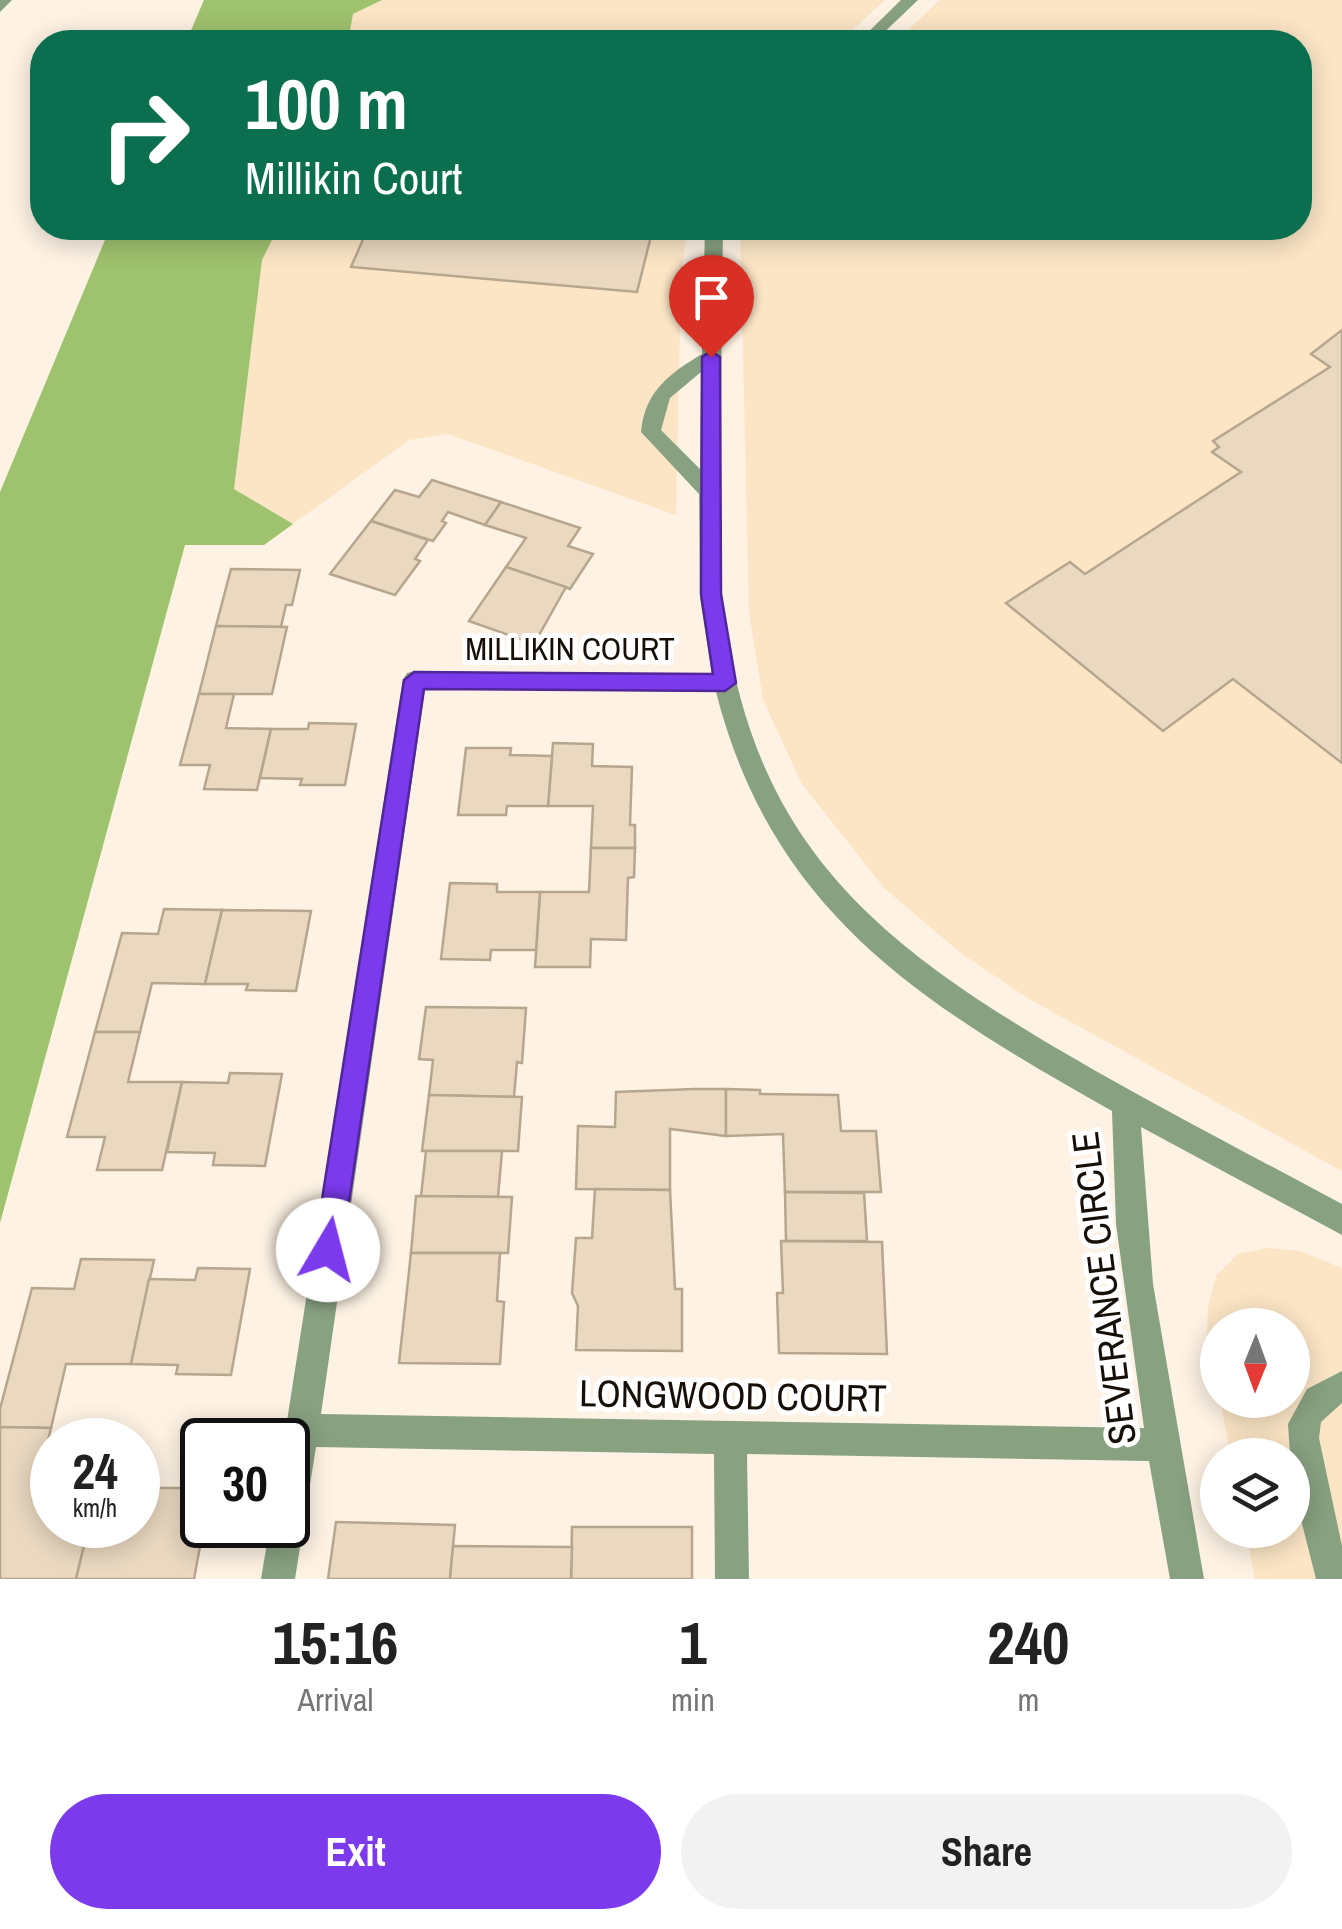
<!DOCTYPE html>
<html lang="en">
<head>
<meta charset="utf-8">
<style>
  body { margin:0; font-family:"Archivo Narrow",sans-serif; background:#f2f2f2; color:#222; height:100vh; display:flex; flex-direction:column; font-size:38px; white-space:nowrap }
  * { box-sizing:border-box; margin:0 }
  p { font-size:32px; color:#767676 }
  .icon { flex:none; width:55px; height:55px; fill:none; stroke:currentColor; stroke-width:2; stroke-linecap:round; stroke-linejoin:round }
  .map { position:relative; height:1579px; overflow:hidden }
  .panel { display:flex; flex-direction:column; background:#fff; flex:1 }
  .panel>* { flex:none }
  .banner { position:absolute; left:30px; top:30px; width:1282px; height:210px; border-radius:40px; box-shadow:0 5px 25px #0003; background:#0b6e4f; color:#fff; overflow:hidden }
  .needle { width:65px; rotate:181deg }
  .tools { position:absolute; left:1200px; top:1308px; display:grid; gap:20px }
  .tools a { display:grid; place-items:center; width:110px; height:110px; border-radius:50%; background:#fff; box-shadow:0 5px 25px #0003; font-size:50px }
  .speed { position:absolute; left:30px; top:1418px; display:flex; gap:20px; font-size:50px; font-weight:700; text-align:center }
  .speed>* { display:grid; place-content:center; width:130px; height:130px; border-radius:50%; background:#fff; box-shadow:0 5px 25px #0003; line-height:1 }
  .speed small { font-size:25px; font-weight:400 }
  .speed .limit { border:5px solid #111; border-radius:15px; background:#fff; color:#111 }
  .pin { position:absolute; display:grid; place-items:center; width:85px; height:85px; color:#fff; margin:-102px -42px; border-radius:50% 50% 50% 0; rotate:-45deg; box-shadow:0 0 10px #0007 }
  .pin .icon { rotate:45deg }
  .me { position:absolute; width:110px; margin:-55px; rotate:8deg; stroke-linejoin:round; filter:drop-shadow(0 0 8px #0008) }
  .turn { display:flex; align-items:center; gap:35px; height:210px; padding:0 50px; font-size:45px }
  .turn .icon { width:130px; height:130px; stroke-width:2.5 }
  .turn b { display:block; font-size:70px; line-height:85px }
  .eta { display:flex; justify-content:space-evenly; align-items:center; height:170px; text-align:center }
  .eta b { font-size:60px; font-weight:700; line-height:70px }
  .action { display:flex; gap:20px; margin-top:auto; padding:20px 50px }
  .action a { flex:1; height:115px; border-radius:60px; background:#7c3aed; color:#fff; font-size:40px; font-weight:700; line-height:115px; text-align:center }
  .action a+a { background:#f2f2f2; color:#222 }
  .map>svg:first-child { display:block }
  .built { fill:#fbe5c5 }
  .forest { fill:#9fc26e }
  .building { fill:#ead8c0; stroke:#b7a68e; stroke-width:2.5 }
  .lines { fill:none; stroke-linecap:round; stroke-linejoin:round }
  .minor { fill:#88a181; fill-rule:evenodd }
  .route { fill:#7c3aed; stroke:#51269a; stroke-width:2.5 }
  .labels { text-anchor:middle; stroke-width:10; stroke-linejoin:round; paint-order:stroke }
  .street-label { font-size:32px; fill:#150f07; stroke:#fff }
  .near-street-label { font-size:38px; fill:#150f07; stroke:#fff }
</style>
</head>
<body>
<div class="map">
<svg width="1342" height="1579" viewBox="0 0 1342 1579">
  <rect width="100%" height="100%" fill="#fdf2e3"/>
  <g class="built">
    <path d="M 382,0 L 885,0 L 839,42 L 348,42 L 353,14 Z"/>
    <path d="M 940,0 L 1342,0 L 1342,1171 L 1029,999 L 962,954 L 884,888 L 802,784 L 763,700 L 749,612 L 740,228 L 1300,228 L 1300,42 L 895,42 Z"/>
    <path d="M 278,228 L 687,228 L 681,275 L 676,515 L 448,434 L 409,440 L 293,524 L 234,489 L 262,260 Z"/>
    <path d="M 1268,1248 L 1300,1251 L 1342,1268 L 1342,1579 L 1255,1579 L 1246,1530 L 1292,1530 L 1292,1455 L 1231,1455 L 1220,1400 L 1292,1400 L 1292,1325 L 1218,1325 L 1217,1387 L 1207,1333 L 1208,1306 L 1216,1276 L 1238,1254 Z"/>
  </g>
  <g class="forest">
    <path d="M 204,0 L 382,0 L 353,14 L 348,42 L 186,42 Z"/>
    <path d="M 110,228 L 278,228 L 262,260 L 234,489 L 293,524 L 264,545 L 185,545 L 0,1223 L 0,492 Z"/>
  </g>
  <g class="building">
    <path d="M 368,228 L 653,228 L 637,292 L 351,267 Z"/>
    <path d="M 1342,330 L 1342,763 L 1233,679 L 1163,731 L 1006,603 L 1070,562 L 1085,574 L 1241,472 L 1212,452 L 1219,447 L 1213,441 L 1330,367 L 1311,354 Z"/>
    <path d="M 432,480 L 501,502 L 485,525 L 448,512 L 442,521 L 446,523 L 433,541 L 371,521 L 395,490 L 419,497 Z"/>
    <path d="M 501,502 L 580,528 L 568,546 L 593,554 L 570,589 L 506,567 L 526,538 L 485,525 Z"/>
    <path d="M 371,521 L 428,540 L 415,559 L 420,561 L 395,595 L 330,574 Z"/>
    <path d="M 506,567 L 566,587 L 534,644 L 469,621 Z"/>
    <path d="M 231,569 L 300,570 L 292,605 L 286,605 L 281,627 L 216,626 Z"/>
    <path d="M 216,626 L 287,627 L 272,694 L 199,694 Z"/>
    <path d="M 199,694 L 234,694 L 226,728 L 271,729 L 257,790 L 204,789 L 210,765 L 180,765 Z"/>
    <path d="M 309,723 L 356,724 L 345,785 L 300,785 L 302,779 L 260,778 L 271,729 L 308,729 Z"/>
    <path d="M 553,743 L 593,744 L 592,766 L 632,767 L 630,825 L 635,825 L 635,848 L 591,848 L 593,806 L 548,806 Z"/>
    <path d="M 466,748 L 511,748 L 510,755 L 552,756 L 548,806 L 507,806 L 506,815 L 458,815 Z"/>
    <path d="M 591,848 L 635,848 L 634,877 L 628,878 L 626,940 L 591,939 L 590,967 L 535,967 L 540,892 L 589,892 Z"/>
    <path d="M 450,883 L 497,884 L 497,892 L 540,892 L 536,950 L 491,950 L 490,960 L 441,959 Z"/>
    <path d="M 164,909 L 222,910 L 205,984 L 152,983 L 140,1032 L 95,1032 L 122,933 L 158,934 Z"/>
    <path d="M 222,910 L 311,911 L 296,991 L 246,990 L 248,984 L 205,984 Z"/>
    <path d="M 426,1007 L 526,1008 L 522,1063 L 517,1062 L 514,1097 L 429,1095 L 433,1060 L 419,1059 Z"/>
    <path d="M 95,1032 L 140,1032 L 128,1082 L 182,1082 L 162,1170 L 97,1170 L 105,1137 L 67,1137 Z"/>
    <path d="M 230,1073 L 282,1074 L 265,1166 L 213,1165 L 215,1153 L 167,1152 L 182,1082 L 228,1083 Z"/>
    <path d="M 694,1089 L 726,1089 L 726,1136 L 670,1129 L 670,1190 L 576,1189 L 578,1126 L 615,1127 L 616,1092 Z"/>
    <path d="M 726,1089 L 760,1090 L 760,1094 L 838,1095 L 841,1131 L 876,1131 L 881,1192 L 785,1192 L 783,1134 L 726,1136 Z"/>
    <path d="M 429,1095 L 522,1097 L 518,1151 L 422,1151 Z"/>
    <path d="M 426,1151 L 502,1151 L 498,1197 L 421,1196 Z"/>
    <path d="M 595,1189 L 670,1190 L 675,1289 L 682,1289 L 682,1351 L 576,1350 L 578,1306 L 572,1293 L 576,1238 L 592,1238 Z"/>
    <path d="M 785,1192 L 864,1193 L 867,1241 L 786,1241 Z"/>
    <path d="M 416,1196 L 512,1197 L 508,1253 L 411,1253 Z"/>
    <path d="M 781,1241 L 882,1242 L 887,1354 L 779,1353 L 777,1293 L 783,1293 Z"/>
    <path d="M 411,1253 L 500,1253 L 497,1301 L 504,1302 L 500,1364 L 399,1363 Z"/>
    <path d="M 81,1259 L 154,1260 L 131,1364 L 66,1364 L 51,1428 L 0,1427 L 0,1409 L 32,1288 L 74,1289 Z"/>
    <path d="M 198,1268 L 250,1269 L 231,1375 L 176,1374 L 178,1365 L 131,1364 L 149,1279 L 195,1280 Z"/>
    <path d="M 0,1427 L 51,1428 L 33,1500 L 52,1500 L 52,1525 L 89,1525 L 76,1579 L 0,1579 Z"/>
    <path d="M 149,1488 L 202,1488 L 204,1525 L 194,1579 L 76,1579 L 89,1525 L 138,1525 L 138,1501 L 146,1501 Z"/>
    <path d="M 336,1522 L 455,1525 L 450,1579 L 328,1579 Z"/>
    <path d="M 572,1527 L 692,1527 L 692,1579 L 571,1579 Z"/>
    <path d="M 453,1546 L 572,1547 L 571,1579 L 450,1579 Z"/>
  </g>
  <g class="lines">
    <g class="minor">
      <path d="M 0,0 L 12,0 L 0,12 Z"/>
      <path d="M 901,0 L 918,0 L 874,42 L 858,42 Z"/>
      <path d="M 705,228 L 723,228 C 722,306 721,384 721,462 C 720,514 718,568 725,620 C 756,849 883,947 1070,1056 C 1159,1108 1251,1155 1342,1204 L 1342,1235 L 1141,1127 L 1153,1284 L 1204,1579 L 1170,1579 L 1149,1461 L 747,1454 L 749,1579 L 715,1579 L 714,1454 L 316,1447 L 295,1579 L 261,1579 L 270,1525 L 288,1525 L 288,1440 L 284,1440 L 403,680 L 407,673 L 415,671 L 712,674 L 700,598 L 699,494 L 641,432 C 645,391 669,374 702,354 ZM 701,372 L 700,469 L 661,430 L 670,398 ZM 425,689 L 716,692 C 773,915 925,1005 1112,1111 L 1116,1224 L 1144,1428 L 321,1414 Z"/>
      <path d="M 1342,1371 L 1342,1403 L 1321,1422 L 1319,1438 L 1342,1546 L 1342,1579 L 1316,1579 L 1292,1484 L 1288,1424 L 1307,1389 Z"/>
    </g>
  </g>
  <path class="route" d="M 711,351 L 720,357 L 721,594 L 736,683 L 725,691 L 424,689 L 342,1250 L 338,1259 L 328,1263 L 318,1259 L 314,1250 L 404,680 L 414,672 L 713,674 L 701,594 L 702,357 Z"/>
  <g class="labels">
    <g class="street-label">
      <text x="570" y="660">MILLIKIN COURT</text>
    </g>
    <g class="near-street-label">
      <text transform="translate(1104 1288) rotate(-97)" y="13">SEVERANCE CIRCLE</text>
      <text transform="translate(733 1396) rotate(1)" y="13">LONGWOOD COURT</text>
    </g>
  </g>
</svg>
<div class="tools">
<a><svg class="needle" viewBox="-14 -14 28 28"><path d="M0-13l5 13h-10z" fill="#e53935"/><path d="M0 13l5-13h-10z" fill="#767676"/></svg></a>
<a><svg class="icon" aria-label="layers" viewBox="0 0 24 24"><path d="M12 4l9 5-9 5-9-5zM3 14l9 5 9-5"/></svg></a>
</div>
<div class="speed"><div>24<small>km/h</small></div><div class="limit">30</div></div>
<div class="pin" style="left:711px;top:357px;background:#d93025"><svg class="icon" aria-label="arrive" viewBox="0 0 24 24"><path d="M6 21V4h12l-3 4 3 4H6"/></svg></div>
<svg class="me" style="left:328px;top:1250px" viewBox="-20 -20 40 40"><circle r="19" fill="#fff"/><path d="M0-13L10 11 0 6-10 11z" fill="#7c3aed"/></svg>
<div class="banner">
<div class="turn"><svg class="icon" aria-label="right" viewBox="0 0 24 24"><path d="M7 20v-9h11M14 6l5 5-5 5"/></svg><div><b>100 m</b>Millikin Court</div></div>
</div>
</div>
<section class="panel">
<div class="eta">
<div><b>15:16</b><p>Arrival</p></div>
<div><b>1</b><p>min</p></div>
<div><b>240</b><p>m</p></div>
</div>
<div class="action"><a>Exit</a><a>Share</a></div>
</section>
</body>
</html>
